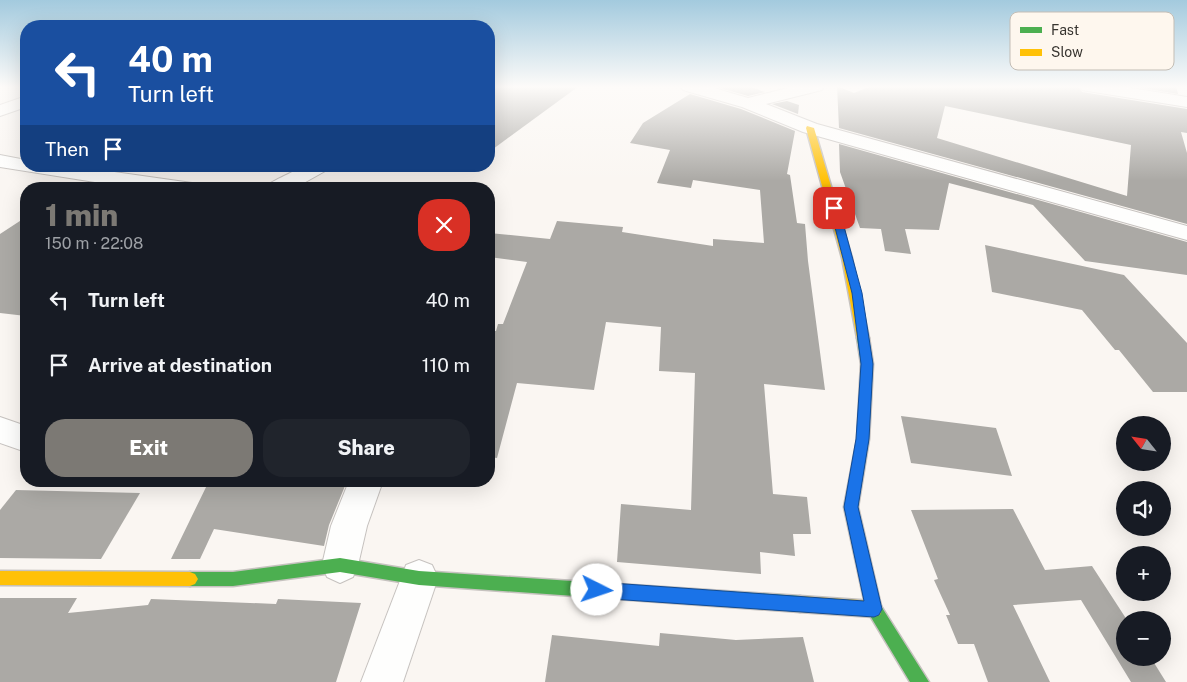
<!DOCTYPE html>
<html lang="en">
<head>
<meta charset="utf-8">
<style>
  body { margin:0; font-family:"Public Sans",sans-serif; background:#20242c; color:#f1f3f6; height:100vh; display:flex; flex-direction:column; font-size:19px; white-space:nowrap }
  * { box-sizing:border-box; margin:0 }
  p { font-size:16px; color:#9ea1a6 }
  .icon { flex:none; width:28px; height:28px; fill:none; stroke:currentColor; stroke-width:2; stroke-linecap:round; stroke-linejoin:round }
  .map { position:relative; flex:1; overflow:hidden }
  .sheet { position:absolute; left:20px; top:182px; width:475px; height:305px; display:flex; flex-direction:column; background:#171b24; border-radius:20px; box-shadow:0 5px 20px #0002 }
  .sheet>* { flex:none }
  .guide { position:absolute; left:20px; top:20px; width:475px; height:152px; border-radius:20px; box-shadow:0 5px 20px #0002; background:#1a4fa0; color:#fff; overflow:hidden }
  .needle { width:32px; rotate:300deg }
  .fabs { position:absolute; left:1116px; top:416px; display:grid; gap:10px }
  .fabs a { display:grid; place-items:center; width:55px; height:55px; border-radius:50%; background:#171b24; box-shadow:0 5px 20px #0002; font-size:25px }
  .pin { position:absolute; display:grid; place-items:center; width:42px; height:42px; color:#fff; margin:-21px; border-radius:10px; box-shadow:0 2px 8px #0006 }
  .me { position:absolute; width:55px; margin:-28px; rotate:94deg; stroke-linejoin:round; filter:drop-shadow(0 0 4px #0008) }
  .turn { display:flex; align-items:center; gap:18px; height:105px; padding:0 25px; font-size:22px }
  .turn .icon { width:65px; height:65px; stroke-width:2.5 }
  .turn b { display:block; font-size:35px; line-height:42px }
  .then { display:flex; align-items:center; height:48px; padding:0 25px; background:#0003; gap:10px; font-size:19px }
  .round { display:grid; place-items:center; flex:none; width:52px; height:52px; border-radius:20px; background:#20242c }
  .summary { display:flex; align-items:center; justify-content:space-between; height:85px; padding:0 25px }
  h1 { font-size:30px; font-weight:800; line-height:38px; color:#7c7974 }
  .button { display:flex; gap:10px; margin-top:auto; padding:10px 25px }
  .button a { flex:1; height:58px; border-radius:20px; background:#7c7974; color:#fff; font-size:20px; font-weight:800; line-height:58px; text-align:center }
  .button a+a { background:#20242c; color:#f1f3f6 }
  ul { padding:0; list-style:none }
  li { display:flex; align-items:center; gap:15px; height:65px; padding:0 25px }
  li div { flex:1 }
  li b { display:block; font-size:19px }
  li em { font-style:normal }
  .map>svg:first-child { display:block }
  .building { fill:#aba9a5; fill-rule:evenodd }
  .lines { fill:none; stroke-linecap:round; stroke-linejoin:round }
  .street-casing { stroke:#c6c2bf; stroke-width:2 }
  .fast-casing { stroke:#c6c2bf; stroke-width:3 }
  .slow-casing { stroke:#c6c2bf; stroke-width:3 }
  .street { fill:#fefefd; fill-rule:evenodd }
  .fast { fill:#4caf50; fill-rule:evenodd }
  .slow { fill:#ffc107; fill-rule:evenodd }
  .route { fill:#1a73e8; stroke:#114b97 }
  .key { fill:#fef7ee; stroke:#c3bdb5; stroke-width:1 }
  .key-label { font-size:14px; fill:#383530 }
</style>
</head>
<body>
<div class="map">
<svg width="1187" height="682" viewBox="0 0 1187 682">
  <rect width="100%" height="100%" fill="#faf6f2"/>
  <g class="building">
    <path d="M 489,86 L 579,86 L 489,152 Z"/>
    <path d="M 713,86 L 749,86 L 765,92 L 748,96 Z"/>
    <path d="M 837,86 L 854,93 L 871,86 L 1078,86 L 1082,92 L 1187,109 L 1187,133 L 1181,132 L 1187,153 L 1187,224 L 839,128 ZM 945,106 L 1131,145 L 1127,196 L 937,138 Z"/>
    <path d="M 1130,86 L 1176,86 L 1178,94 Z"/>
    <path d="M 690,94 L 741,109 L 795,131 L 787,174 L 790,175 L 797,223 L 805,224 L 808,261 L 825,390 L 764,384 L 773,494 L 807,497 L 811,534 L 793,534 L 795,556 L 760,552 L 761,574 L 617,562 L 621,504 L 691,510 L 695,373 L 659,371 L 661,327 L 606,322 L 594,390 L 517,383 L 497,458 L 489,457 L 489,331 L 496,331 L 498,324 L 503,324 L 527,262 L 489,257 L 489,233 L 550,239 L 557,221 L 623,227 L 622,232 L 713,246 L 713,239 L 764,243 L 760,190 L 693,180 L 691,188 L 657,183 L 670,150 L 630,143 L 643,123 Z"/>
    <path d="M 787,101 L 799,105 L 798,114 L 772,104 Z"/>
    <path d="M 839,144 L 1187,242 L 1187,275 L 1085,261 L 1033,205 L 949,183 L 939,230 L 905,229 L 911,254 L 885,251 L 881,229 L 860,228 L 840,172 Z"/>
    <path d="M 26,217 L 26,316 L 0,313 L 0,234 Z"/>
    <path d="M 985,245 L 1124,275 L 1187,343 L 1187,392 L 1153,392 L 1119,350 L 1115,350 L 1082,310 L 992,292 Z"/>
    <path d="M 901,416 L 996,428 L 1012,476 L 911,463 Z"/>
    <path d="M 209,481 L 347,481 L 329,525 L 324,546 L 214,529 L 200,559 L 171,559 Z"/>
    <path d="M 16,490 L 140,493 L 101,559 L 0,558 L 0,510 Z"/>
    <path d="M 1013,509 L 1045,570 L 1092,566 L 1127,620 L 1125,620 L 1125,658 L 1151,658 L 1166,682 L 1131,682 L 1081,600 L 1013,605 L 1050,682 L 988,682 L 974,644 L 958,644 L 946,615 L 950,615 L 934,580 L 938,579 L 911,510 Z"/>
    <path d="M 0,598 L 77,598 L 68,613 L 148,605 L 151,599 L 276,604 L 278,599 L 361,603 L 336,682 L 0,682 Z"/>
    <path d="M 660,633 L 736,640 L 803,637 L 814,682 L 545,682 L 552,635 L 659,646 Z"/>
  </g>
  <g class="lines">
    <defs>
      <g id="street">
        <path d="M 681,86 L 707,86 L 748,98 L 796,86 L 824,86 L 822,90 L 766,104 L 817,124 L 1187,226 L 1187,240 L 803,132 L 742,107 L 683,90 Z"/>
        <path d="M 1080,86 L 1119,86 L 1187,97 L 1187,107 L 1088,91 L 1082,90 Z"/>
        <path d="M 26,96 L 26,107 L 0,116 L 0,105 Z"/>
        <path d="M 0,155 L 26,160 L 26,166 L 72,166 L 192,183 L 199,185 L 202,189 L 139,189 L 0,167 Z"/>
        <path d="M 304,166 L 330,166 L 327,170 L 293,189 L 263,189 C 266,183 296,171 304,166 Z"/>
        <path d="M 0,417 L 26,426 L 26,452 L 0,443 Z"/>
        <path d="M 349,481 L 383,481 L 367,526 L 358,565 L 353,577 L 340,583 L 327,577 L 322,565 L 331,526 Z"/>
        <path d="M 419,560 L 432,565 L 438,578 L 403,682 L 361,682 L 406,565 Z"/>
      </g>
      <g id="fast">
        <path d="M 863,334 L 869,338 L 873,364 L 869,439 L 858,507 L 881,606 L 929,682 L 910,682 L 866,609 L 844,507 L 857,439 L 861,364 L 857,338 Z"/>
        <path d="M 340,558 L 419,571 L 800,596 L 806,598 L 808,604 L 806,610 L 800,612 L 419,585 L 340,572 L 233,586 L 190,586 L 185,584 L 182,579 L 185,574 L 190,572 L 233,572 Z"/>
      </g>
      <g id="slow">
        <path d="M 807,126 L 814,128 L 852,258 L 869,338 L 863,342 L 857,338 L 842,258 L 806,128 Z"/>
        <path d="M 0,571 L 190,572 L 195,574 L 198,579 L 195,584 L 190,586 L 0,585 Z"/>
        <path d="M 800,596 L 874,601 L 880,603 L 882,609 L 880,615 L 874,617 L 800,612 L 794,610 L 792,604 L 794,598 Z"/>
      </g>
    </defs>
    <use href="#street" class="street-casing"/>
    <use href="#fast" class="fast-casing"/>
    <use href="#slow" class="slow-casing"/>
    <use href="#street" class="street"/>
    <use href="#fast" class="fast"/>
    <use href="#slow" class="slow"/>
  </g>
  <linearGradient id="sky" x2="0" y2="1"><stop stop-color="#a3cade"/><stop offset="0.48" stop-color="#fdfbf9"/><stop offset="1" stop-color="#fdfbf9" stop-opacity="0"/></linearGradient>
  <rect width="1187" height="181" fill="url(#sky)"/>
  <path class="route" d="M 831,206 L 838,206 L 839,208 L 862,293 L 873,364 L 869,439 L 858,507 L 882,609 L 879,615 L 874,617 L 597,598 L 591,595 L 589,590 L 591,585 L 597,582 L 864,601 L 844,507 L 856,439 L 861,364 L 852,293 L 830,208 Z"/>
  <rect x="1010" y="12" width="164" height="58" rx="8" class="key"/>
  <rect x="1020" y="27" width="22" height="6" fill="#4caf50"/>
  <rect x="1020" y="49" width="22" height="7" fill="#ffc107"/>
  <g class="key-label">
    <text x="1051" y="35">Fast</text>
    <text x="1051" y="57">Slow</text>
  </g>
</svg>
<div class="fabs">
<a><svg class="needle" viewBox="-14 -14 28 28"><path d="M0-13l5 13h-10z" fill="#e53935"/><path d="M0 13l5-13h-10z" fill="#9ea1a6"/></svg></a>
<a><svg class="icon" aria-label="sound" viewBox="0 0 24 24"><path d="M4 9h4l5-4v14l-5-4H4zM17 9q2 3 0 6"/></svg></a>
<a>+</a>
<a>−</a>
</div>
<div class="pin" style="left:834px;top:208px;background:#d93025"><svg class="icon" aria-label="arrive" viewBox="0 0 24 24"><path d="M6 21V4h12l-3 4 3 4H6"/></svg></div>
<svg class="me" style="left:597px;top:590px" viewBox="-20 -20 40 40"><circle r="19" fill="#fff"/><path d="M0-13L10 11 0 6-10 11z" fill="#1a73e8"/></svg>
<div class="guide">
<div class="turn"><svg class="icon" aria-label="left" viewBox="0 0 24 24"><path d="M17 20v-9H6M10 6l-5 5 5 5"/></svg><div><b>40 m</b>Turn left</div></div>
<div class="then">Then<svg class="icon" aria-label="arrive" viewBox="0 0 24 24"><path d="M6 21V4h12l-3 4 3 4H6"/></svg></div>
</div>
<section class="sheet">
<div class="summary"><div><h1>1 min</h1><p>150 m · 22:08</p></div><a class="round" style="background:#d93025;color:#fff"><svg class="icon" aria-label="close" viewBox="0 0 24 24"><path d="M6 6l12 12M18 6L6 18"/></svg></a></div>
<ul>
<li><svg class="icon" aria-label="left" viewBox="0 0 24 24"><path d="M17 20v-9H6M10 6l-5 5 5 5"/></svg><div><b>Turn left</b></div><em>40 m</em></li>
<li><svg class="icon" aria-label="arrive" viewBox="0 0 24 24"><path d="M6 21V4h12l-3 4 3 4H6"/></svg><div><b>Arrive at destination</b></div><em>110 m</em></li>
</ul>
<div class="button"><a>Exit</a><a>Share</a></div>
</section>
</div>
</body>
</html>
